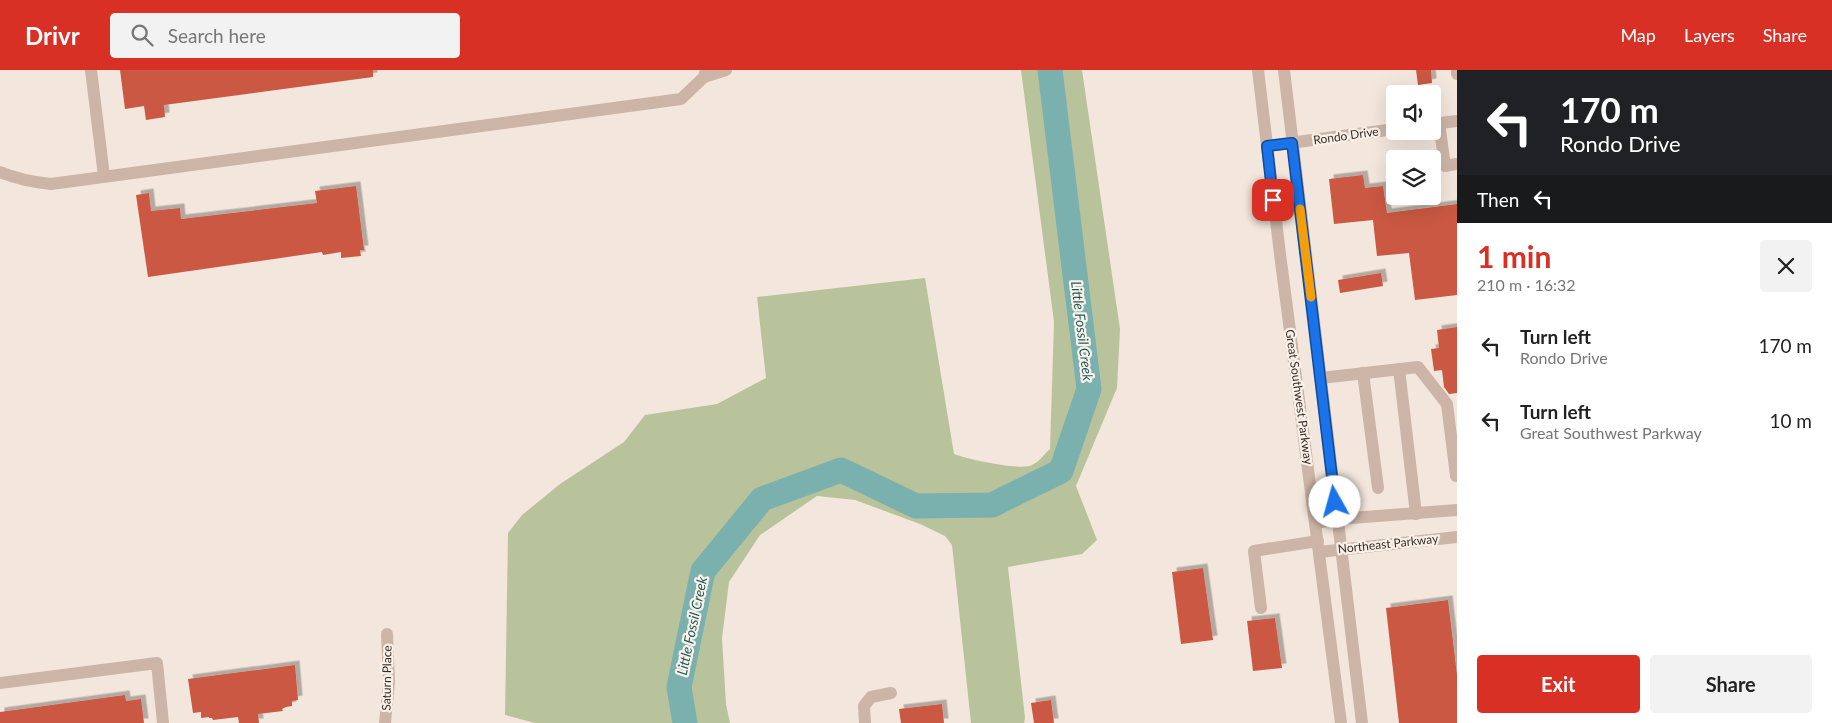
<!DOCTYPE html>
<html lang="en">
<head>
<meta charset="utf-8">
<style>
  body { margin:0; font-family:Lato,sans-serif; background:#f2f2f2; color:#222; height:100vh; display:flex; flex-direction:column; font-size:19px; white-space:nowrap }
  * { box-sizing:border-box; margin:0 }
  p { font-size:16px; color:#767676 }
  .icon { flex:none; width:28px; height:28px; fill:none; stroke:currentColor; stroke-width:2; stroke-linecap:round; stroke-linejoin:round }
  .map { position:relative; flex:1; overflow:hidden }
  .panel { display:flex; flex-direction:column; background:#fff; width:375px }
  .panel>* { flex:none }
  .top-card { background:#202124; color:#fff; overflow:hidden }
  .tools { position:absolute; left:1386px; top:15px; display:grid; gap:10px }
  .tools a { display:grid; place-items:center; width:55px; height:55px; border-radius:5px; background:#fff; box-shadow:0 5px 20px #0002; font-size:25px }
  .pin { position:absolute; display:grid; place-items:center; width:42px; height:42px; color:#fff; margin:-21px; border-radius:10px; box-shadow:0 2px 8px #0006 }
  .me { position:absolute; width:55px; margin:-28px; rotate:353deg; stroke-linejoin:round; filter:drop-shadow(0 0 4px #0008) }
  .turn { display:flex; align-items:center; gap:18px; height:105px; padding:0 20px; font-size:22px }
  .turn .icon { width:65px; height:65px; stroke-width:2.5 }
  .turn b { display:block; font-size:35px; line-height:42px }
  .then { display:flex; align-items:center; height:48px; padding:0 20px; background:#0003; gap:10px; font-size:19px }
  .round { display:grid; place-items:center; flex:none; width:52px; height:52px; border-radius:5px; background:#f2f2f2 }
  .summary { display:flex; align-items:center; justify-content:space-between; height:85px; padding:0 20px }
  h1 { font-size:30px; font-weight:700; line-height:38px; color:#d93025 }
  .primary-button { display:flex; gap:10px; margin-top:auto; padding:10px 20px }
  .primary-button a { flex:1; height:58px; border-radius:5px; background:#d93025; color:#fff; font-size:20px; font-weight:700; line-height:58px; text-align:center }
  .primary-button a+a { background:#f2f2f2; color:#222 }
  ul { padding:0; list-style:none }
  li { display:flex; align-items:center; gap:15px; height:75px; padding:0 20px }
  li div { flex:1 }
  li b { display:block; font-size:19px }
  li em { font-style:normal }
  header { display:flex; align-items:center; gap:30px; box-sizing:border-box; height:70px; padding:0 25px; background:#d93025; color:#fff }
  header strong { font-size:24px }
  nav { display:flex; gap:28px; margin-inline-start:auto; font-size:18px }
  .search { width:350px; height:45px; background:#f2f2f2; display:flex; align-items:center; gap:12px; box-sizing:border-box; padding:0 18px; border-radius:5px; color:#767676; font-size:19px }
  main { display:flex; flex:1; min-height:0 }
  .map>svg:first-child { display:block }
  .green { fill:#b9c39b }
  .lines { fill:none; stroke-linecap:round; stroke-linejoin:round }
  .river { stroke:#7ab1ae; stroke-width:25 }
  .building { fill:#ca5843; filter:url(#shadow) }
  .minor { stroke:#ccb5a7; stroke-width:12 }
  .route-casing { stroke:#114b97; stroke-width:12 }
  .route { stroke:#1a73e8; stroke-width:9 }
  .slow { stroke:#f59e0b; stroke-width:9 }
  .labels { text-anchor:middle; stroke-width:4.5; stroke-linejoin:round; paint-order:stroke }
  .street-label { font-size:12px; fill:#382c28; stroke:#faf1e9 }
  .water-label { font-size:14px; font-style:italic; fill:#1c5b5a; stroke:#faf1e9 }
</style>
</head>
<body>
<header>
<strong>Drivr</strong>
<div class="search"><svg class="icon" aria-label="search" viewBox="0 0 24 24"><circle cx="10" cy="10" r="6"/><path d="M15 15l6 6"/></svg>Search here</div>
<nav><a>Map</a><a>Layers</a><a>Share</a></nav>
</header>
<main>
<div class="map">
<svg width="1457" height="653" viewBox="0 0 1457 653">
  <defs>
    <filter id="shadow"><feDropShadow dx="4.5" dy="-4.5" stdDeviation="0" flood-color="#0004"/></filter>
  </defs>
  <rect width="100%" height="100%" fill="#f3e6dc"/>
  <path class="green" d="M 1021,0 L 1082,0 L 1120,259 L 1117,318 L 1076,416 L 1097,470 L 1082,484 L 1008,497 L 1025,648 L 1024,653 L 971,653 L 952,475 L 945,466 L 920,454 L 855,430 L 817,426 L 760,465 L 729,512 L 722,568 L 726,634 L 730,653 L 535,653 L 505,645 L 508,463 L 522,445 L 560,414 L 624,372 L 645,345 L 717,334 L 766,308 L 757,227 L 925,208 L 954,384 C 967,389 1021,401 1032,395 C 1039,392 1045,383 1050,379 L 1054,252 Z"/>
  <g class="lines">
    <path class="river" d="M 685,653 L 679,617 L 703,501 L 762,429 L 841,400 L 916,436 L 992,435 L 1061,401 L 1089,319 L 1050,0"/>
  </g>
  <g class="building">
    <path d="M 120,0 L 373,0 L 373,7 L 164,35 L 165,47 L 146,50 L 144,36 L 125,39 Z"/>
    <path d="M 1416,0 L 1431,0 L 1432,13 L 1418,15 Z"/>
    <path d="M 1363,105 L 1365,118 L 1383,116 L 1387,143 L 1457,134 L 1457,225 L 1415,230 L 1409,183 L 1377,186 L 1373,150 L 1334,154 L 1329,109 Z"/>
    <path d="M 356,116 L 364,180 L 360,180 L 361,186 L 341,188 L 341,182 L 323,185 L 322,182 L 148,207 L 136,125 L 149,123 L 151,141 L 180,138 L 181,149 L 317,133 L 315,121 Z"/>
    <path d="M 1381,203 L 1383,216 L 1340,223 L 1338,210 Z"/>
    <path d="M 1457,257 L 1457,323 L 1449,324 L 1444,317 L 1442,300 L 1434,301 L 1431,279 L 1439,278 L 1437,260 Z"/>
    <path d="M 1203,498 L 1213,570 L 1181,574 L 1172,502 Z"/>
    <path d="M 1448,530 L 1457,605 L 1457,653 L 1399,653 L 1386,538 Z"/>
    <path d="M 1275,548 L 1282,598 L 1253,601 L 1247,551 Z"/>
    <path d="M 295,595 L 298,630 L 292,631 L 292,636 L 286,637 L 282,639 L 283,641 L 258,644 L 259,653 L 239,653 L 238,647 L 213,650 L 212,648 L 209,648 L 209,647 L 201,648 L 201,642 L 193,643 L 188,609 Z"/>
    <path d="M 125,625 L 126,631 L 141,629 L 144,653 L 0,653 L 0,642 Z"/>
    <path d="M 1051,630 L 1054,653 L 1034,653 L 1031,633 Z"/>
    <path d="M 942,634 L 944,653 L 901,653 L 899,639 Z"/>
  </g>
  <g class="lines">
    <g class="minor">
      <path d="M 91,0 L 104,106"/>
      <path d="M 1258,0 L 1280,184 L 1341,653"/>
      <path d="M 1284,0 L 1362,653"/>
      <path d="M 1457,0 L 1457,4"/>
      <path d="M 704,7 L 726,0"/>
      <path d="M 1439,53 L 1445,96 L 1457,94"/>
      <path d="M 1432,54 L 1457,51"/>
      <path d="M 1267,76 L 1395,59"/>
      <path d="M 0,102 C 17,109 32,112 51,114 L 681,29 L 704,7 L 706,0"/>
      <path d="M 1399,299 L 1416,444"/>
      <path d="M 1363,303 L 1378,418"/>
      <path d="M 1321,308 L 1418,297 L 1447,334 L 1456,406"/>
      <path d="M 1316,453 L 1338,449 L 1457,440"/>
      <path d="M 1319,482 L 1457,467"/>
      <path d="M 1261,538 L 1254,481 L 1318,471"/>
      <path d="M 0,613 L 157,593 L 163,653"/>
      <path d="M 385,653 L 389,612 L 387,564"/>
      <path d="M 865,653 L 864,636 L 871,627 L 891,623"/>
    </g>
  </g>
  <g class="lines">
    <defs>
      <path id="route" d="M 1273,130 L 1267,76 L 1292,73 L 1335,432"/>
    </defs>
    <use href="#route" class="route-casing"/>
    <use href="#route" class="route"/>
    <path class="slow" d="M 1300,139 L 1311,227"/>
  </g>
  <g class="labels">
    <g class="street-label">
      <text transform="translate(1346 66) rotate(-8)" y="4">Rondo Drive</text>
      <text transform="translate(1299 327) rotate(82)" y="4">Great Southwest Parkway</text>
      <text transform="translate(1388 474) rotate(-6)" y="4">Northeast Parkway</text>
      <text transform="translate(387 608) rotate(-89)" y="4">Saturn Place</text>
    </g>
    <g class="water-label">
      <text transform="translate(1082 261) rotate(83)" y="5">Little Fossil Creek</text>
      <text transform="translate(692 556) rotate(-78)" y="5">Little Fossil Creek</text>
    </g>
  </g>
</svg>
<div class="tools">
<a><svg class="icon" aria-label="sound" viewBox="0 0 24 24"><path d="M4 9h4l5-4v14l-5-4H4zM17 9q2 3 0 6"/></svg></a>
<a><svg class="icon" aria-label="layers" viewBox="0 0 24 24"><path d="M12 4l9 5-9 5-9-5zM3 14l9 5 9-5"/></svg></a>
</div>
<div class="pin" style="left:1273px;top:130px;background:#d93025"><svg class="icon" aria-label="arrive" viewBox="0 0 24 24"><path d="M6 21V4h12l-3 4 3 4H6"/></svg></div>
<svg class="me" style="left:1335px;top:432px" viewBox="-20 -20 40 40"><circle r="19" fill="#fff"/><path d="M0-13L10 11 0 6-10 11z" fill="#1a73e8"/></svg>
</div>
<section class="panel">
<div class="top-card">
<div class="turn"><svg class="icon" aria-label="left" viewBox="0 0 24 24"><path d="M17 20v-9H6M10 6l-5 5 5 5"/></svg><div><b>170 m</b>Rondo Drive</div></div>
<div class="then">Then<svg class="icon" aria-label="left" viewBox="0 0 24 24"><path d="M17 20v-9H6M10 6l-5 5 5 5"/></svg></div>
</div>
<div class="summary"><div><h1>1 min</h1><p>210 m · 16:32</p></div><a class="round"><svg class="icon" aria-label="close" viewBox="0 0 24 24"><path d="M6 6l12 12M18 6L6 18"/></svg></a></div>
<ul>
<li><svg class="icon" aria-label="left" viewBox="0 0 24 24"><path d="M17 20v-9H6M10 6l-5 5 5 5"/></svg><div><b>Turn left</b><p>Rondo Drive</p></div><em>170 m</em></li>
<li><svg class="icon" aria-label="left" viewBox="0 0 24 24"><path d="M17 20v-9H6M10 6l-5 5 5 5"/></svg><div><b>Turn left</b><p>Great Southwest Parkway</p></div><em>10 m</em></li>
</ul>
<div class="primary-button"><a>Exit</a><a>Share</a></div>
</section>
</main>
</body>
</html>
